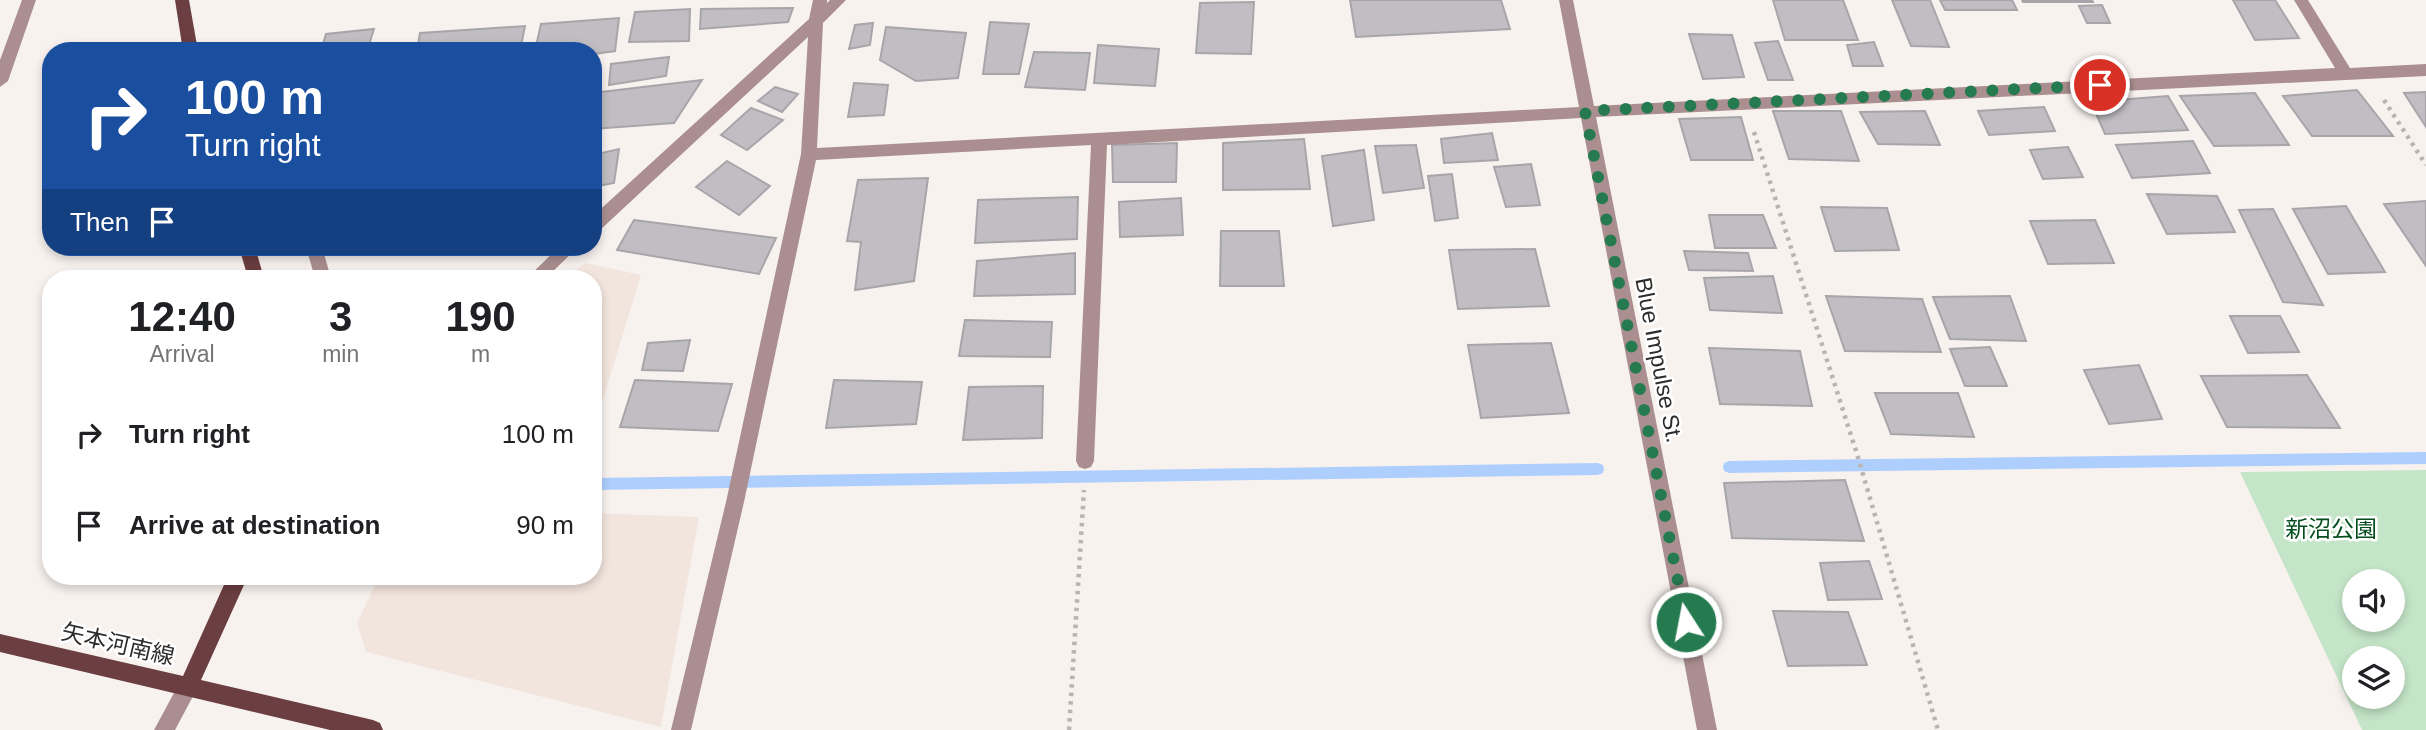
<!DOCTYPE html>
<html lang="en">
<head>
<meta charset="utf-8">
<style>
  body { margin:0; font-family:Arial,"Noto Sans JP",sans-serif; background:#f6f6f6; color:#202124; height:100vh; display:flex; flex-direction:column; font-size:26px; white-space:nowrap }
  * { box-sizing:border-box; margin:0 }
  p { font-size:23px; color:#757577 }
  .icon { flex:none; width:38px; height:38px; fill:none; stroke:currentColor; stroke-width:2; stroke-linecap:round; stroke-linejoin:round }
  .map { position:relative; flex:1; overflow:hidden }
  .sheet { position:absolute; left:42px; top:270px; width:560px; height:315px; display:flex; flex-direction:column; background:#fff; border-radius:28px; box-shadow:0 4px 10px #0003 }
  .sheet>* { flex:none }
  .banner { position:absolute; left:42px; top:42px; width:560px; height:214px; border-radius:28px; box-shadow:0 4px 10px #0003; background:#1a4fa0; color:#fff; overflow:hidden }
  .tools { position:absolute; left:2342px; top:569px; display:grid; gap:14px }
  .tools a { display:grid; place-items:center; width:63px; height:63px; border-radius:50%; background:#fff; box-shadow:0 4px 10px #0003; font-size:35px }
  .pin { position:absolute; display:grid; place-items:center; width:60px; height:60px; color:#fff; margin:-30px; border:4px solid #fff; border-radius:50%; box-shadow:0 2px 7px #0007 }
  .me { position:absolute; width:77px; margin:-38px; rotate:349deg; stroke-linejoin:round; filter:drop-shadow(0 0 5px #0008) }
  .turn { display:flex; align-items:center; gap:24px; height:147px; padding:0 28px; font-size:32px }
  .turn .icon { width:91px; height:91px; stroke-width:2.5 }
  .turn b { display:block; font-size:49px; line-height:60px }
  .then { display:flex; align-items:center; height:66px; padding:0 28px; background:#0003; gap:14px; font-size:26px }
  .eta { display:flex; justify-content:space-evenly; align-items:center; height:119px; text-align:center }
  .eta b { font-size:42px; font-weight:800; line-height:49px }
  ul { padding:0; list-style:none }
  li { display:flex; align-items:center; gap:21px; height:91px; padding:0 28px }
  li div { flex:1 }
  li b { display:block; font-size:26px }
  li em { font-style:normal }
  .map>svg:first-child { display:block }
  .built { fill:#f2e5dd }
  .green { fill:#c4e5c7; fill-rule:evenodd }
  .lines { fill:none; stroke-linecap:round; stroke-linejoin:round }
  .stream { fill:#aecffe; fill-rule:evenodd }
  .building { fill:#c1bec3; stroke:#a8a5aa; stroke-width:2 }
  .path { stroke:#b9b4b2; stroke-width:4.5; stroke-dasharray:3.5 5; stroke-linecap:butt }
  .minor { fill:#ab8f90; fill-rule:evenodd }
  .major { fill:#6b3e41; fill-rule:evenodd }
  .route { stroke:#257b4f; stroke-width:12; stroke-dasharray:0 21.6 }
  .labels { text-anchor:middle; stroke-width:5; stroke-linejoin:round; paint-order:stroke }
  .street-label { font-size:23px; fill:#2f2d2c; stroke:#fff }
  .park-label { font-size:23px; fill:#024d1b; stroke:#fff }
</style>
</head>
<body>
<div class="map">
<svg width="2426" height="730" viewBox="0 0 2426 730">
  <rect width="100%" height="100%" fill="#f8f2ef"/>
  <g class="built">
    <path d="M 585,263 L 641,275 L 593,432 L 593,278 L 566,278 Z"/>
    <path d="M 593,513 L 699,517 L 661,727 L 366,652 L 357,623 L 375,585 L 371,576 L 593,576 Z"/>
  </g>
  <path class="green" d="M 2426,470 L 2426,730 L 2362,730 L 2240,472 ZM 2354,581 L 2392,581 L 2392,620 L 2354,620 ZM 2354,658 L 2392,658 L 2392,696 L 2354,696 Z"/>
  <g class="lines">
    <g class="stream">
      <path d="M 2426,452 L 2426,464 L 1729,473 L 1724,471 L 1723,467 L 1724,463 L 1729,461 Z"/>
      <path d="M 1598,463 L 1603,465 L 1604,469 L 1603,473 L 1598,475 L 593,490 L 593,478 Z"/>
    </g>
  </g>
  <g class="building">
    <path d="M 1350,0 L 1501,0 L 1510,29 L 1356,37 Z"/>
    <path d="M 1773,0 L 1843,0 L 1858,40 L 1785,40 Z"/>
    <path d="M 1892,0 L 1930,0 L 1949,47 L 1911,46 Z"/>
    <path d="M 1940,0 L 2012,0 L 2017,10 L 1945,10 Z"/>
    <path d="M 2022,0 L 2092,0 L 2093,2 L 2023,2 Z"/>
    <path d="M 2233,0 L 2275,0 L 2299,38 L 2255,40 Z"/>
    <path d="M 1254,2 L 1251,54 L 1196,53 L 1200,3 Z"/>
    <path d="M 2102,5 L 2110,23 L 2087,23 L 2079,6 Z"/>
    <path d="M 793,8 L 788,22 L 700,29 L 701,9 Z"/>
    <path d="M 690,9 L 689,41 L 629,42 L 635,12 Z"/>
    <path d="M 619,18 L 615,51 L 593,54 L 593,51 L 535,51 L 541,24 Z"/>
    <path d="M 990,22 L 1029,24 L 1019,74 L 983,74 Z"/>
    <path d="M 873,23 L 870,45 L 849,49 L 855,25 Z"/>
    <path d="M 525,26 L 520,51 L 417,51 L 420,33 Z"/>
    <path d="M 886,27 L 966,33 L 958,78 L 916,81 L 880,60 Z"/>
    <path d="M 374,29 L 367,51 L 321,51 L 326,34 Z"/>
    <path d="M 1689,34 L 1732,35 L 1744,77 L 1703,79 Z"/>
    <path d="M 1778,41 L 1793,80 L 1768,80 L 1755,43 Z"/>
    <path d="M 1874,42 L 1883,66 L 1853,66 L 1847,45 Z"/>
    <path d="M 1098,45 L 1159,49 L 1155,86 L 1094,83 Z"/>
    <path d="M 1034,52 L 1090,53 L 1085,90 L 1025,87 Z"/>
    <path d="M 669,57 L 666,76 L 609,85 L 611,64 Z"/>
    <path d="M 702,80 L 674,123 L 593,129 L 593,93 Z"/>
    <path d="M 854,83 L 888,85 L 884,115 L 848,117 Z"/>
    <path d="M 775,87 L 798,94 L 782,112 L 758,101 Z"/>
    <path d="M 2357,90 L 2393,136 L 2312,136 L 2283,96 Z"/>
    <path d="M 2426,92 L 2426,127 L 2404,93 Z"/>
    <path d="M 2255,93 L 2289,145 L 2214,146 L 2180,96 Z"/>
    <path d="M 2168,96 L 2188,130 L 2105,134 L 2091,102 Z"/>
    <path d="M 2044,107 L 2055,131 L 1989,135 L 1978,111 Z"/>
    <path d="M 751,108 L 783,120 L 747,150 L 721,135 Z"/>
    <path d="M 1773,111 L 1841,111 L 1859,161 L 1789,159 Z"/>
    <path d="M 1925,111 L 1940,145 L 1878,144 L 1860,112 Z"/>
    <path d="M 1741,117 L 1753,160 L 1691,160 L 1679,119 Z"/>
    <path d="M 1492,133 L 1498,160 L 1444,163 L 1441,139 Z"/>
    <path d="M 1304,139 L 1310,189 L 1223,190 L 1223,143 Z"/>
    <path d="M 2193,141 L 2210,173 L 2132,178 L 2116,145 Z"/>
    <path d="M 1177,143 L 1176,182 L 1113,182 L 1112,145 Z"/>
    <path d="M 1416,145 L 1424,188 L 1383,193 L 1375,146 Z"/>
    <path d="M 2068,147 L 2083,177 L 2043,179 L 2030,150 Z"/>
    <path d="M 619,149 L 614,183 L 593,187 L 593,155 Z"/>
    <path d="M 1364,150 L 1374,220 L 1333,226 L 1322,156 Z"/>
    <path d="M 727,161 L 770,186 L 739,215 L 696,187 Z"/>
    <path d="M 1531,164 L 1540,205 L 1506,207 L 1494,167 Z"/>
    <path d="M 1452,174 L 1458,218 L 1435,221 L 1428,176 Z"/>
    <path d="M 928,178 L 914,281 L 855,290 L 861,242 L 847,241 L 858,180 Z"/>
    <path d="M 2147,194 L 2217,196 L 2235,232 L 2167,234 Z"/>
    <path d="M 1078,197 L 1077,239 L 975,243 L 978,200 Z"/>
    <path d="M 1181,198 L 1183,235 L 1120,237 L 1119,202 Z"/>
    <path d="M 2426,201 L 2426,266 L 2384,204 Z"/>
    <path d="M 2346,206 L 2385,272 L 2328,274 L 2293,209 Z"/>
    <path d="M 1821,207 L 1887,208 L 1899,250 L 1835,251 Z"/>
    <path d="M 2273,209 L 2323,305 L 2283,302 L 2239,210 Z"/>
    <path d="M 1709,215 L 1763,215 L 1776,248 L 1715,248 Z"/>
    <path d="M 634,220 L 776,238 L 759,274 L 617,250 Z"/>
    <path d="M 2095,220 L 2114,263 L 2048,264 L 2030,221 Z"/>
    <path d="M 1221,231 L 1279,231 L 1284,286 L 1220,286 Z"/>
    <path d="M 1535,249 L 1549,306 L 1458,309 L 1449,250 Z"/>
    <path d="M 1684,251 L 1748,253 L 1753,271 L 1689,270 Z"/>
    <path d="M 1075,253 L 1075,294 L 974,296 L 977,261 Z"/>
    <path d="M 1773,276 L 1782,313 L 1710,310 L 1704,278 Z"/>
    <path d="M 1826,296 L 1922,299 L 1941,352 L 1845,351 Z"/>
    <path d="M 2010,296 L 2026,341 L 1950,339 L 1933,297 Z"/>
    <path d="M 2230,316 L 2280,316 L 2299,352 L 2248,353 Z"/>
    <path d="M 965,320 L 1052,322 L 1050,357 L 959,356 Z"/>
    <path d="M 690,340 L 683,371 L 642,370 L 648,343 Z"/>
    <path d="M 1551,343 L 1569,413 L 1481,418 L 1468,345 Z"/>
    <path d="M 1990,347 L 2007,386 L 1965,386 L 1950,349 Z"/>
    <path d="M 1709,348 L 1800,351 L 1812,406 L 1720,404 Z"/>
    <path d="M 2139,365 L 2162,419 L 2109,424 L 2084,370 Z"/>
    <path d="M 2307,375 L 2340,428 L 2227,427 L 2201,376 Z"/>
    <path d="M 635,380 L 732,384 L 718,431 L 620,427 Z"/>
    <path d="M 834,380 L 922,382 L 916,424 L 826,428 Z"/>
    <path d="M 1043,386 L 1042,438 L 963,440 L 969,387 Z"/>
    <path d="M 1875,393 L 1958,393 L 1974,437 L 1891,434 Z"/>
    <path d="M 1845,480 L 1864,541 L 1732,538 L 1724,483 Z"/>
    <path d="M 1869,561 L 1882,599 L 1828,600 L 1820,563 Z"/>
    <path d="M 1773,611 L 1848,612 L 1867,665 L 1788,666 Z"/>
  </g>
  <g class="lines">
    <g class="path">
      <path d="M 2384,100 L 2426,165"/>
      <path d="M 1754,132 L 1857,454 L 1938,730"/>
      <path d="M 1069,730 L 1084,490"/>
    </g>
    <g class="minor">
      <path d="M 22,0 L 36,0 L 8,81 L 0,87 L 0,60 Z"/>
      <path d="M 813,0 L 827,0 L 827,3 L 830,0 L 846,0 L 823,23 L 817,148 L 1579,107 L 1559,0 L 1573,0 L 1594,106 L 2335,68 L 2294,0 L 2308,0 L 2350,68 L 2426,64 L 2426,76 L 1596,117 L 1717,730 L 1697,730 L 1581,118 L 1107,145 L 1094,461 L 1091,467 L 1085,469 L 1079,467 L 1076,461 L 1091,145 L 816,160 L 744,502 L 691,730 L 671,730 L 726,502 L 801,154 L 808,37 L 599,231 L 593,232 L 593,216 L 809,19 Z"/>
      <path d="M 240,45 L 248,51 L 233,51 L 235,46 Z"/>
      <path d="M 306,247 L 322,247 L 331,278 L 315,278 Z"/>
      <path d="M 559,247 L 578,247 L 546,278 L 527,278 Z"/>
      <path d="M 189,675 L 196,678 L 199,685 L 175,730 L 154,730 L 182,678 Z"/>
    </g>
    <g class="major">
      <path d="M 175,0 L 189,0 L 198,51 L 183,51 Z"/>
      <path d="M 239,247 L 255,247 L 264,278 L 248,278 Z"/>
      <path d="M 228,576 L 248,576 L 201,680 L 373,720 L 380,723 L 383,730 L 330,730 L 0,652 L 0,634 L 183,676 Z"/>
    </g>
  </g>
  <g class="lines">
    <path class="route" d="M 1686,622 L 1585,111 L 2100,85"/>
  </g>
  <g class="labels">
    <g class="street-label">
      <text transform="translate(1659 360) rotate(79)" y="8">Blue Impulse St.</text>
      <text transform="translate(118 644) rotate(13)" y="8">矢本河南線</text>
    </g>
    <g class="park-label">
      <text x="2331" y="537">新沼公園</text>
    </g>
  </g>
</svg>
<div class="tools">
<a><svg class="icon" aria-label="sound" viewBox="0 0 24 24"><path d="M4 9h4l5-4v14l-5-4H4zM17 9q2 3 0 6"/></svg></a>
<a><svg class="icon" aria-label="layers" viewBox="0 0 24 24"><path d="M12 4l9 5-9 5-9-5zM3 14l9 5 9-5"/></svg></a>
</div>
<div class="pin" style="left:2100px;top:85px;background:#d93025"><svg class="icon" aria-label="arrive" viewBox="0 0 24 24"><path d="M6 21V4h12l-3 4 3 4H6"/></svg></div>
<svg class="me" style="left:1686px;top:622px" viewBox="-20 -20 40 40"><circle r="17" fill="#257b4f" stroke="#fff" stroke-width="3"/><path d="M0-11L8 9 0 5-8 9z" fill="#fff"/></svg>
<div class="banner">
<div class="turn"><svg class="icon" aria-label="right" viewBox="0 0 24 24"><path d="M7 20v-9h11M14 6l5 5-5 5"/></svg><div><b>100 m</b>Turn right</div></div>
<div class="then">Then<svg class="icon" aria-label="arrive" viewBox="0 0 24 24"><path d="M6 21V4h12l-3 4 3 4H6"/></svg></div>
</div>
<section class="sheet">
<div class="eta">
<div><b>12:40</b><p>Arrival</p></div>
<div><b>3</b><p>min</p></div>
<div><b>190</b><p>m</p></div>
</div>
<ul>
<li><svg class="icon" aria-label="right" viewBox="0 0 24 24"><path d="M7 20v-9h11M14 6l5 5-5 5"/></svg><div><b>Turn right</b></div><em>100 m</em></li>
<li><svg class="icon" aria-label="arrive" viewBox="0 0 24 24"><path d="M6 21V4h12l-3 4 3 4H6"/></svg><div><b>Arrive at destination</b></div><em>90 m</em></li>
</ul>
</section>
</div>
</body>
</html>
